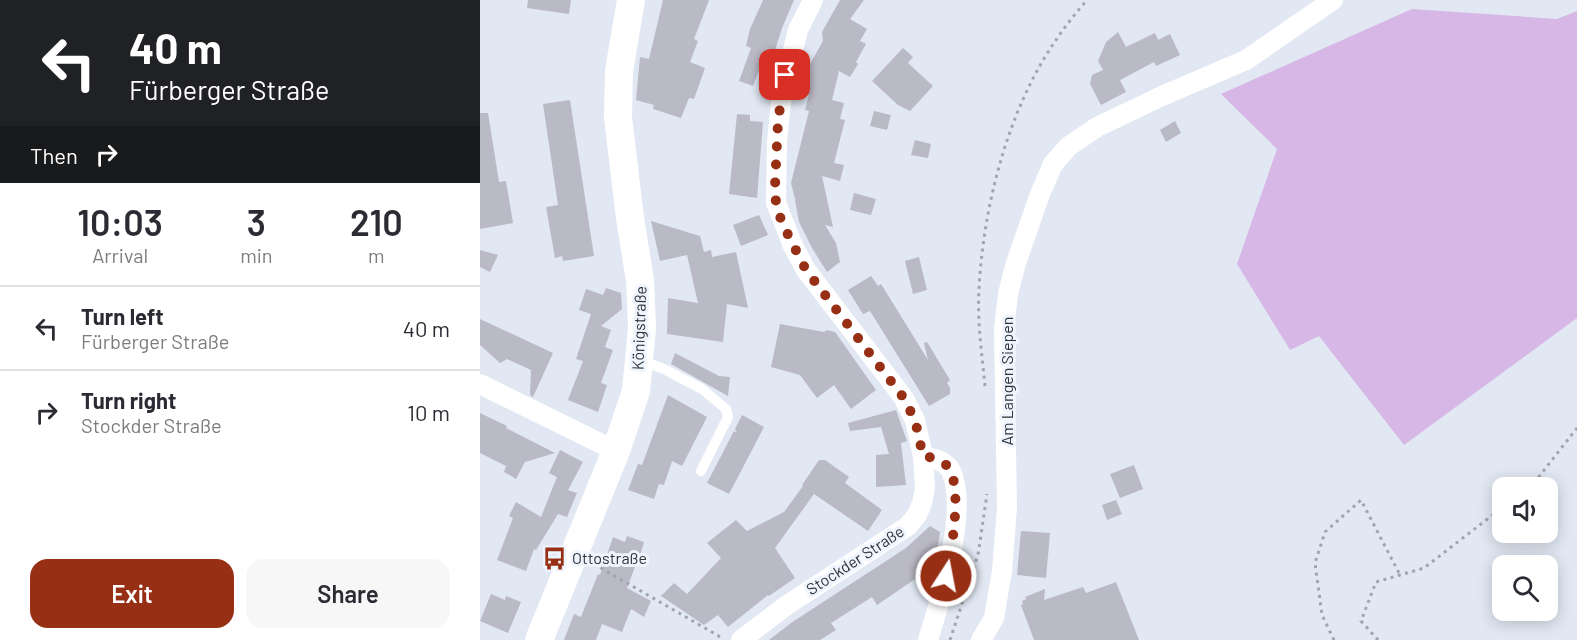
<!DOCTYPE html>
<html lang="en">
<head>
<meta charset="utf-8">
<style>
  body { margin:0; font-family:Barlow,sans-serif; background:#f7f7f7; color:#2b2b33; height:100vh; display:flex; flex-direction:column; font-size:22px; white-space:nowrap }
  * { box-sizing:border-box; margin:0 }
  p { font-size:20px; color:#7c7c81 }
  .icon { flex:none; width:33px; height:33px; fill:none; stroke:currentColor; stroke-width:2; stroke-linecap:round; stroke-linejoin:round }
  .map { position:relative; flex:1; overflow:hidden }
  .panel { display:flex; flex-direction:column; background:#fff; width:480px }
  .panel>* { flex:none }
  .hud { background:#202124; color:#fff; overflow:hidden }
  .buttons { position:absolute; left:1012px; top:477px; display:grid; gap:12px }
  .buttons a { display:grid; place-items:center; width:66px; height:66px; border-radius:12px; background:#fff; box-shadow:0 3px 15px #0003; font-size:30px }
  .pin { position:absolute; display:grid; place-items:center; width:51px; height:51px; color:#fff; margin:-26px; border-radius:12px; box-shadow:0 3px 9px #0006 }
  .me { position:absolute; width:66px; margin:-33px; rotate:11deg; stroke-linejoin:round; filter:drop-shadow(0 0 4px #0008) }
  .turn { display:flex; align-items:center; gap:21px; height:126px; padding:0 30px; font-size:27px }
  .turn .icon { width:78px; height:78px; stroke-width:2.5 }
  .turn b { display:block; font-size:42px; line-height:51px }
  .then { display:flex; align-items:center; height:57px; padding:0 30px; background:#0003; gap:12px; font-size:22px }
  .eta { display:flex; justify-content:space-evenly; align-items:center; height:102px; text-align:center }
  .eta b { font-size:36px; font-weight:600; line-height:42px }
  .button { display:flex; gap:12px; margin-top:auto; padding:12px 30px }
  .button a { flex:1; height:69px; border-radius:18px; background:#972f14; color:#fff; font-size:24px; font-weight:600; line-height:69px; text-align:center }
  .button a+a { background:#f7f7f7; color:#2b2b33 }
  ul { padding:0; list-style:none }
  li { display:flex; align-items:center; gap:18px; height:84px; padding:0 30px; border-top:2px solid #e1e1e2 }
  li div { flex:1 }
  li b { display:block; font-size:22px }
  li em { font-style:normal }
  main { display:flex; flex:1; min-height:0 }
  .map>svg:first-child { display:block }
  .green { fill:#d6b7e5 }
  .building { fill:#bab9c6 }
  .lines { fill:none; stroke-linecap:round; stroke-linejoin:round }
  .path { stroke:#9fa5ad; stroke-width:3; stroke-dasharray:3 4.5; stroke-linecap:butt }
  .lane { stroke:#fff; stroke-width:10 }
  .street { stroke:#fff; stroke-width:20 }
  .secondary { stroke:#fff; stroke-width:28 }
  .route { stroke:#972f14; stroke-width:10; stroke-dasharray:0 18 }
  .labels { text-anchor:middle; stroke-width:6; stroke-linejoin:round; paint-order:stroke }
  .street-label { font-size:16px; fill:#303337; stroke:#eff5fe }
  .poi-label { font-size:16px; fill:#303337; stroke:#eff5fe; text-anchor:start }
</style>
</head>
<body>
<main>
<section class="panel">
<div class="hud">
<div class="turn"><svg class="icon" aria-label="left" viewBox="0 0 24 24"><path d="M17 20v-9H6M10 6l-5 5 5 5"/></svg><div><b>40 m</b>Fürberger Straße</div></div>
<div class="then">Then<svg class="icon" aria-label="right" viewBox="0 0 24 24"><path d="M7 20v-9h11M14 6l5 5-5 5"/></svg></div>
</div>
<div class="eta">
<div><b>10:03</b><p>Arrival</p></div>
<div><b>3</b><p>min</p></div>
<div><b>210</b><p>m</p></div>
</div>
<ul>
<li><svg class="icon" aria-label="left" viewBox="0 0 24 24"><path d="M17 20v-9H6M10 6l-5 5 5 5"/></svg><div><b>Turn left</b><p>Fürberger Straße</p></div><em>40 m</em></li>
<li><svg class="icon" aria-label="right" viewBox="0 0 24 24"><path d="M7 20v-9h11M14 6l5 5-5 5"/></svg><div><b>Turn right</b><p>Stockder Straße</p></div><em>10 m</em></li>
</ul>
<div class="button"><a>Exit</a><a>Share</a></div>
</section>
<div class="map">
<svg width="1097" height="640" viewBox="0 0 1097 640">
  <rect width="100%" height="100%" fill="#e1e8f3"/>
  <path class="green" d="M 932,9 L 1077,19 L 1097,11 L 1097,318 L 924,445 L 839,336 L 810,350 L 757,264 L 797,149 L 741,94 Z"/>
  <g class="building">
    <path d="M 48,0 L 91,0 L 89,14 L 47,8 Z"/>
    <path d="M 183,0 L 229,0 L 214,39 L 218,41 L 210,62 L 225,68 L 214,99 L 209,98 L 201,118 L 173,109 L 174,105 L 156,100 L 160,57 L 169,59 Z"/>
    <path d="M 283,0 L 314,0 L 302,28 L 293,57 L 285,54 L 273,86 L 259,81 L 271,48 L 266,46 L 270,29 Z"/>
    <path d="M 360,0 L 384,0 L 370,19 L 387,29 L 380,41 L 386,44 L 376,62 L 378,64 L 370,77 L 359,71 L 352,100 L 364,103 L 360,119 L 365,120 L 354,163 L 364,165 L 360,181 L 342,176 L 353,227 L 345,225 L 356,243 L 360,262 L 347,272 L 332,248 L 319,222 L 315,200 L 316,199 L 315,199 L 311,183 L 329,111 L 325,110 L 329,95 L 325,94 L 330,64 L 343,41 L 342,32 Z"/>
    <path d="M 638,32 L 646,47 L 675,33 L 678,40 L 690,34 L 700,55 L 676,66 L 674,62 L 640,80 L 646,92 L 621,105 L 610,84 L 612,75 L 623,70 L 618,61 L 626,42 Z"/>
    <path d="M 423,48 L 433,57 L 428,63 L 453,86 L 430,111 L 418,105 L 392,81 Z"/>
    <path d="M 90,100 L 114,256 L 83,261 L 82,256 L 75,258 L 66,207 L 78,205 L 63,104 Z"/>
    <path d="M 394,111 L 411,115 L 407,130 L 390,126 Z"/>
    <path d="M 0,113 L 8,113 L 19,182 L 26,181 L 33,223 L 0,229 Z"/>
    <path d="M 257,114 L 270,115 L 270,121 L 283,122 L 277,198 L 249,194 Z"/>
    <path d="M 695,121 L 701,133 L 686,142 L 680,130 Z"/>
    <path d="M 435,140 L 451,144 L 448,158 L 431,155 Z"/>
    <path d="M 374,193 L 396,199 L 391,215 L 370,210 Z"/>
    <path d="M 279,215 L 288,235 L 261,246 L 253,225 Z"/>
    <path d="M 171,221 L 220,236 L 224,252 L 231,250 L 232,257 L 256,252 L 268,308 L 247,304 L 243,342 L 187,334 L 188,298 L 218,303 L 207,255 L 180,261 Z"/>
    <path d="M 0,250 L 18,255 L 10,272 L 0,267 Z"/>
    <path d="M 439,257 L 447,290 L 433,294 L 425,261 Z"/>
    <path d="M 391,276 L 398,286 L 401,284 L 448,360 L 444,343 L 447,342 L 470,380 L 467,383 L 470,388 L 470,394 L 449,406 L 390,311 L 383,314 L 368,290 Z"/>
    <path d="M 126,288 L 141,293 L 142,309 L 121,326 L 131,330 L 125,347 L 133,350 L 121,383 L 127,385 L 118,412 L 88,400 L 103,361 L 96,359 L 111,314 L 99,310 L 106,289 L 123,295 Z"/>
    <path d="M 0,319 L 73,353 L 53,397 L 50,395 L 51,370 L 27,359 L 20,363 L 0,345 Z"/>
    <path d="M 300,324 L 344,332 L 347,330 L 355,332 L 396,390 L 371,409 L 354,385 L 337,398 L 320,375 L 291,367 Z"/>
    <path d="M 195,353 L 239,376 L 250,377 L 248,396 L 191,364 Z"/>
    <path d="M 188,395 L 227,417 L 202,466 L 192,461 L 184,485 L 179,484 L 174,499 L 148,490 L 158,464 L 162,465 Z"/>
    <path d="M 416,410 L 427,441 L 421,443 L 426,485 L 396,487 L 396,455 L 409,454 L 401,427 L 370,431 L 368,423 Z"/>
    <path d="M 0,413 L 27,426 L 26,428 L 75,453 L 45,462 L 36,479 L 24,472 L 26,466 L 0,453 Z"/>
    <path d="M 262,415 L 284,427 L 249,494 L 227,483 L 254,431 L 257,433 L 255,429 Z"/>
    <path d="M 80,450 L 103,462 L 88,490 L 97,493 L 87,517 L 78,514 L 56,550 L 54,549 L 46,571 L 17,560 L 33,518 L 29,516 L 36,502 L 61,517 L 77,477 L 69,473 Z"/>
    <path d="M 339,460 L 345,460 L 369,477 L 365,483 L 402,510 L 388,531 L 334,494 L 295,548 L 315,578 L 289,596 L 288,595 L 248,627 L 238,615 L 224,625 L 181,596 L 194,583 L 207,594 L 241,558 L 227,543 L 256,520 L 267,531 L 304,512 L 323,486 L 322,485 Z"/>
    <path d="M 654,465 L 663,489 L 640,498 L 630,474 Z"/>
    <path d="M 636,500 L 642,514 L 627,520 L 622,505 Z"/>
    <path d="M 450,526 L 460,532 L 453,580 L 447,571 L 397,605 L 392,597 L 351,623 L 356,630 L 340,640 L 289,640 L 311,623 L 426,548 Z"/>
    <path d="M 541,531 L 570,533 L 566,578 L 537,575 Z"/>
    <path d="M 147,536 L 164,542 L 157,565 L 156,564 L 147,588 L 171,601 L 164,617 L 151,609 L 142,632 L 122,624 L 116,640 L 84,640 L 94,614 L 101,617 L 118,574 L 120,575 L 133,537 L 145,542 Z"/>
    <path d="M 636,582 L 659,640 L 554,640 L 541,605 L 543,604 L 542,601 L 546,599 L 545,597 L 565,589 L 564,600 L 603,587 L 606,593 Z"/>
    <path d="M 11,594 L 25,600 L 26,596 L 41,602 L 28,633 L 0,621 Z"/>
  </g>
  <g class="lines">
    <g class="path">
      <path d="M 505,386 C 502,354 497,322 499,290 C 503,207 528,109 576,40 C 585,26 596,13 607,0"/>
      <path d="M 1048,488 L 1054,483 L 1097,428"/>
      <path d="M 114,564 L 244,639"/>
      <path d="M 470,640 L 498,555 L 507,494"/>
      <path d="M 854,640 L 842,615 L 835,563 L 845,532 L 881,500 L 920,575"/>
      <path d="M 898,640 L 881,621 L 896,582 L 944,568 L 1023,507"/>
    </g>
    <path class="lane" d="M 159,360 L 184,369 L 222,389 L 246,409 L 248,417 L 221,471"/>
    <g class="street">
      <path d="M 0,384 L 136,451"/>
      <path d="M 443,456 C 453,458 466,461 471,471 C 489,509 460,601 448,640"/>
      <path d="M 261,640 L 307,605 L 428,526 L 437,515 L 442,503 L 445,488 L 443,456 L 435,420 L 423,397 L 326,270 L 313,246 L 296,203 L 297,141 L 302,93 L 318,30 L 333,0"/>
      <path d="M 501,640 L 514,618 L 522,571 L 527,508 L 524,329 L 528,294 L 536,263 L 560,194 L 573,164 L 589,146 L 617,127 L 682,96 L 766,60 L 853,0"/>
    </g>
    <path class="secondary" d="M 59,640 L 136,451 L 156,391 L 162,328 L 160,280 L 150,218 L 138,117 L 139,71 L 151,0"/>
  </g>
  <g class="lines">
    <path class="route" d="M 305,75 L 298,121 L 295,186 L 296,203 L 302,223 L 326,270 L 423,397 L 435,420 L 443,456 C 450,457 459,459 465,464 C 485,479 471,554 466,576"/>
  </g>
  <defs>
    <symbol id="bus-bare" viewBox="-9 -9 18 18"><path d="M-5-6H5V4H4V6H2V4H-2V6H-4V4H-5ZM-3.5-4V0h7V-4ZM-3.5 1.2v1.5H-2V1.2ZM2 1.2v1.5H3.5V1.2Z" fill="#972f14" stroke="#eff5fe" stroke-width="2.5" paint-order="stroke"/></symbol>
  </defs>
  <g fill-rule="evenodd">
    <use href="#bus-bare" x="58" y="542" width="33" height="33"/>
  </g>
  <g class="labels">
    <g class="street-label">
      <text transform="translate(159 328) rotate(-88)" y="6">Königstraße</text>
      <text transform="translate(527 381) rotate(-90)" y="6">Am Langen Siepen</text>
      <text transform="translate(375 560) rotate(-33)" y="6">Stockder Straße</text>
    </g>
    <g class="poi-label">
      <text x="92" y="564">Ottostraße</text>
    </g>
  </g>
</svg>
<div class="buttons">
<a><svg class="icon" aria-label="sound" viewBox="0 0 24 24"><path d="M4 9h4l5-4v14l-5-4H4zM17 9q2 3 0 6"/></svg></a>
<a><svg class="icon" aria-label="search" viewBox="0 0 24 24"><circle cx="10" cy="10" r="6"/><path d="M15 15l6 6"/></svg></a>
</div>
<div class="pin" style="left:305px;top:75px;background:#d93025"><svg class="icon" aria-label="arrive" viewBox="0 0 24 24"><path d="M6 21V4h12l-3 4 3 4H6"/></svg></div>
<svg class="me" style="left:466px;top:576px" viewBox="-20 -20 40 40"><circle r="17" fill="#972f14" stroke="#fff" stroke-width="3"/><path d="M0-11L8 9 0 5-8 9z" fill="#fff"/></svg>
</div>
</main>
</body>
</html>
